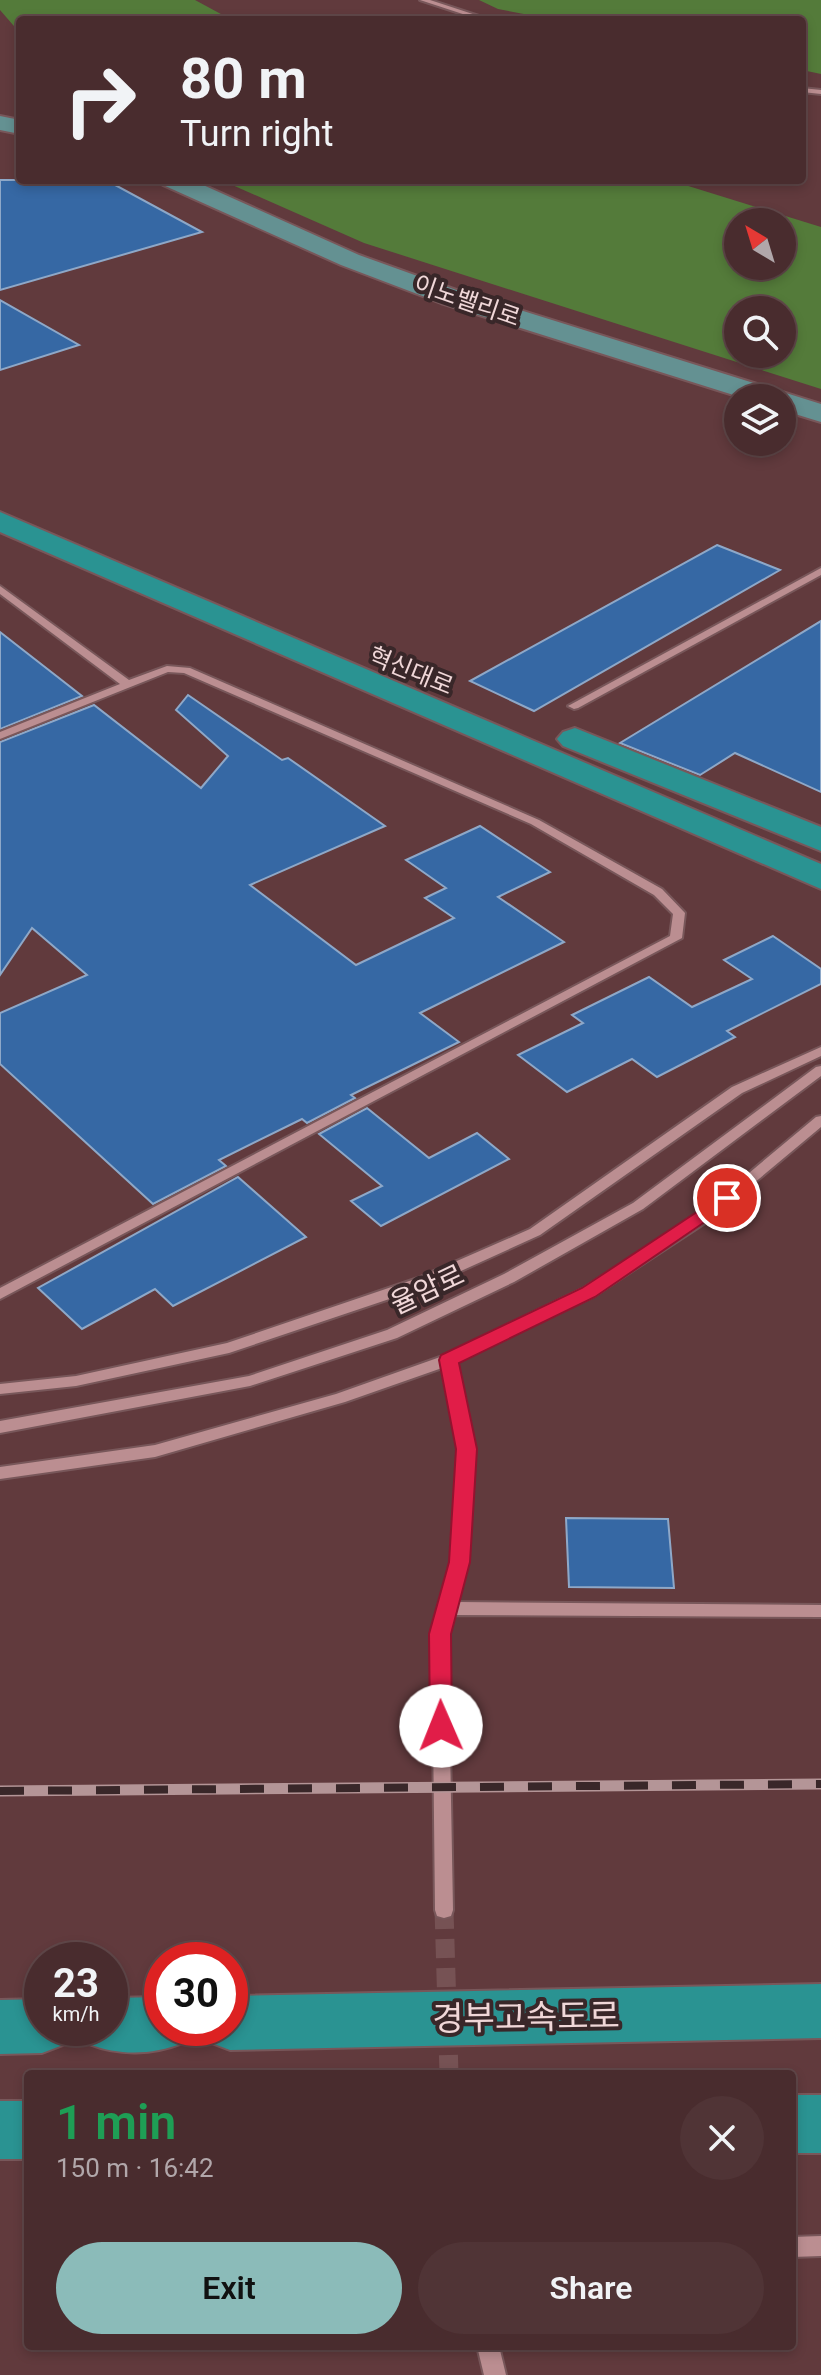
<!DOCTYPE html>
<html lang="en">
<head>
<meta charset="utf-8">
<style>
  body { margin:0; font-family:Roboto,"Noto Sans KR",sans-serif; background:#503436; color:#f1f3f6; height:100vh; display:flex; flex-direction:column; font-size:30px; white-space:nowrap }
  * { box-sizing:border-box; margin:0 }
  p { font-size:26px; color:#b1a7aa }
  .icon { flex:none; width:44px; height:44px; fill:none; stroke:currentColor; stroke-width:2; stroke-linecap:round; stroke-linejoin:round }
  .map { position:relative; flex:1; overflow:hidden }
  .details { position:absolute; left:24px; top:2070px; width:772px; height:280px; display:flex; flex-direction:column; background:#492c2e; border-radius:8px; box-shadow:0 4px 12px #0003,0 0 0 2px #61484a }
  .details>* { flex:none }
  .hud { position:absolute; left:16px; top:16px; width:790px; height:168px; border-radius:8px; box-shadow:0 4px 12px #0003,0 0 0 2px #61484a; background:#492c2e; color:#f1f3f6; overflow:hidden }
  .needle { width:52px; rotate:322deg }
  .tools { position:absolute; left:724px; top:208px; display:grid; gap:16px }
  .tools a { display:grid; place-items:center; width:72px; height:72px; border-radius:50%; background:#492c2e; box-shadow:0 4px 12px #0003,0 0 0 2px #61484a; font-size:40px }
  .speed { position:absolute; left:24px; top:1942px; display:flex; gap:16px; font-size:40px; font-weight:700; text-align:center }
  .speed>* { display:grid; place-content:center; width:104px; height:104px; border-radius:50%; background:#492c2e; box-shadow:0 4px 12px #0003,0 0 0 2px #61484a; line-height:1 }
  .speed small { font-size:20px; font-weight:400 }
  .speed .limit { border:12px solid #d22; background:#fff; color:#111 }
  .pin { position:absolute; display:grid; place-items:center; width:68px; height:68px; color:#fff; margin:-34px; border:4px solid #fff; border-radius:50%; box-shadow:0 2px 8px #0007 }
  .me { position:absolute; width:88px; margin:-44px; rotate:359deg; stroke-linejoin:round; filter:drop-shadow(0 0 6px #0008) }
  .turn { display:flex; align-items:center; gap:28px; height:168px; padding:0 32px; font-size:36px }
  .turn .icon { width:104px; height:104px; stroke-width:2.5 }
  .turn b { display:block; font-size:56px; line-height:68px }
  .round { display:grid; place-items:center; flex:none; width:84px; height:84px; border-radius:42px; background:#503436 }
  .overview { display:flex; align-items:center; justify-content:space-between; height:136px; padding:0 32px }
  h1 { font-size:48px; font-weight:600; line-height:60px; color:#1e9e55 }
  .action { display:flex; gap:16px; margin-top:auto; padding:16px 32px }
  .action a { flex:1; height:92px; border-radius:48px; background:#8bbbb9; color:#111; font-size:32px; font-weight:600; line-height:92px; text-align:center }
  .action a+a { background:#503436; color:#f1f3f6 }
  .map>svg:first-child { display:block }
  .green { fill:#547b3a; fill-rule:evenodd }
  .building { fill:#3668a4; stroke:#8ea8c8; stroke-width:2 }
  .lines { fill:none; stroke-linecap:round; stroke-linejoin:round }
  .minor-tunnel { stroke:#765254; stroke-width:19; stroke-dasharray:19 10; stroke-linecap:butt }
  .minor-casing { stroke:#78575a; stroke-width:4 }
  .major-casing { stroke:#78575a; stroke-width:4 }
  .highway-casing { stroke:#78575a; stroke-width:4 }
  .minor { fill:#bb8e91; fill-rule:evenodd }
  .major { fill:#649192; fill-rule:evenodd }
  .highway { fill:#2a9392; fill-rule:evenodd }
  .rail-casing { stroke:#b49597; stroke-width:11 }
  .rail { stroke:#392729; stroke-width:8; stroke-dasharray:24; stroke-linecap:butt }
  .route { fill:#e11d48; stroke:#92132f; stroke-width:2 }
  .labels { text-anchor:middle; stroke-width:8; stroke-linejoin:round; paint-order:stroke }
  .far-street-label { font-size:24px; fill:#f0d7d8; stroke:#392729 }
  .street-label { font-size:28px; fill:#f0d7d8; stroke:#392729 }
  .near-street-label { font-size:34px; fill:#f0d7d8; stroke:#392729 }
</style>
</head>
<body>
<div class="map">
<svg width="821" height="2375" viewBox="0 0 821 2375">
  <rect width="100%" height="100%" fill="#613a3d"/>
  <g class="green">
    <path d="M 0,0 L 195,0 L 232,20 L 20,20 L 20,33 L 0,10 Z"/>
    <path d="M 479,0 L 821,0 L 821,74 L 802,70 L 802,20 L 555,20 L 498,9 Z"/>
    <path d="M 221,180 L 669,180 L 821,227 L 821,389 L 364,243 ZM 738,222 L 782,222 L 782,266 L 738,266 ZM 738,310 L 782,310 L 782,354 L 738,354 Z"/>
  </g>
  <g class="building">
    <path d="M 0,180 L 106,180 L 202,232 L 0,290 Z"/>
    <path d="M 0,300 L 79,345 L 0,370 Z"/>
    <path d="M 717,545 L 780,570 L 534,711 L 470,681 Z"/>
    <path d="M 821,621 L 821,792 L 735,753 L 700,775 L 620,743 Z"/>
    <path d="M 0,632 L 82,696 L 0,729 Z"/>
    <path d="M 188,695 L 282,760 L 288,758 L 385,826 L 250,885 L 356,965 L 454,918 L 425,898 L 446,888 L 406,860 L 480,826 L 550,872 L 498,897 L 564,942 L 420,1013 L 459,1042 L 351,1095 L 355,1098 L 307,1123 L 302,1119 L 219,1160 L 226,1166 L 153,1204 L 0,1064 L 0,1013 L 87,975 L 32,928 L 0,975 L 0,742 L 94,705 L 201,788 L 228,756 L 176,710 Z"/>
    <path d="M 773,936 L 821,969 L 821,984 L 727,1031 L 735,1037 L 657,1077 L 632,1059 L 567,1092 L 518,1055 L 583,1023 L 572,1015 L 649,977 L 692,1007 L 752,979 L 724,960 Z"/>
    <path d="M 367,1108 L 429,1158 L 477,1133 L 509,1159 L 381,1226 L 351,1201 L 382,1186 L 319,1134 Z"/>
    <path d="M 238,1177 L 306,1237 L 173,1306 L 155,1289 L 82,1329 L 38,1288 Z"/>
    <path d="M 566,1518 L 668,1519 L 674,1588 L 569,1587 Z"/>
  </g>
  <g class="lines">
    <path class="minor-tunnel" d="M 444,1910 L 449,2074"/>
    <defs>
      <g id="minor">
        <path d="M 420,0 L 430,0 L 491,20 L 481,20 Z"/>
        <path d="M 802,88 L 821,90 L 821,94 L 802,92 Z"/>
        <path d="M 821,568 L 821,575 L 578,708 L 574,709 L 568,706 Z"/>
        <path d="M 0,586 L 129,680 L 167,666 L 190,668 L 539,820 L 662,889 L 685,913 L 682,938 L 0,1299 L 0,1288 L 670,936 L 673,914 L 654,895 L 531,824 L 184,673 L 168,672 L 0,739 L 0,732 L 120,684 L 0,594 Z"/>
        <path d="M 821,1047 L 821,1056 L 742,1093 L 540,1235 L 428,1286 L 229,1353 L 76,1386 L 0,1394 L 0,1384 L 76,1376 L 227,1343 L 418,1278 L 530,1229 L 732,1087 Z"/>
        <path d="M 821,1066 L 821,1076 L 643,1209 L 514,1282 L 397,1338 L 250,1386 L 0,1433 L 0,1421 L 249,1376 L 387,1330 L 504,1274 L 633,1203 L 816,1067 Z"/>
        <path d="M 821,1116 L 821,1127 L 711,1219 L 594,1296 L 456,1362 L 474,1449 L 468,1562 L 457,1602 L 821,1605 L 821,1617 L 454,1615 L 448,1634 L 453,1910 L 451,1916 L 444,1918 L 437,1916 L 435,1910 L 432,1634 L 452,1562 L 458,1449 L 442,1368 L 345,1402 L 155,1457 L 0,1479 L 0,1467 L 155,1445 L 336,1394 L 443,1356 L 584,1288 L 701,1213 L 816,1117 Z"/>
        <path d="M 821,2236 L 821,2256 L 792,2257 L 792,2237 Z"/>
        <path d="M 477,2346 L 499,2346 L 506,2375 L 484,2375 Z"/>
      </g>
      <g id="major">
        <path d="M 0,116 L 20,120 L 20,134 L 0,130 Z"/>
        <path d="M 160,180 L 192,180 L 359,255 L 459,291 L 821,404 L 821,422 L 782,410 L 782,398 L 743,398 L 441,303 L 341,265 L 163,185 Z"/>
      </g>
      <g id="highway">
        <path d="M 0,512 L 821,864 L 821,889 L 0,532 Z"/>
        <path d="M 575,728 L 821,827 L 821,851 L 563,746 L 557,739 L 563,732 Z"/>
        <path d="M 821,1984 L 821,2038 L 230,2050 L 209,2042 L 202,2028 L 230,2028 L 230,1996 Z"/>
        <path d="M 162,1997 L 162,2028 L 190,2028 L 183,2043 C 153,2055 119,2056 89,2044 L 81,2028 L 110,2028 L 110,1998 Z"/>
        <path d="M 42,1999 L 42,2028 L 71,2028 L 63,2045 L 42,2053 L 0,2054 L 0,2000 Z"/>
        <rect x="792" y="2095" width="29" height="58"/>
        <rect x="0" y="2101" width="28" height="58"/>
      </g>
    </defs>
    <use href="#minor" class="minor-casing"/>
    <use href="#major" class="major-casing"/>
    <use href="#highway" class="highway-casing"/>
    <use href="#minor" class="minor"/>
    <use href="#major" class="major"/>
    <use href="#highway" class="highway"/>
    <defs>
      <path id="rail" d="M 0,1791 L 821,1784"/>
    </defs>
    <use href="#rail" class="rail-casing"/>
    <use href="#rail" class="rail"/>
  </g>
  <path class="route" d="M 727,1192 L 737,1198 L 734,1202 L 595,1297 L 459,1363 L 477,1449 L 470,1562 L 451,1634 L 452,1726 L 449,1732 L 433,1732 L 430,1726 L 429,1634 L 449,1562 L 456,1449 L 439,1360 L 441,1355 L 582,1288 Z"/>
  <g class="labels">
    <g class="far-street-label">
      <text transform="translate(467 301) rotate(19)" y="8">이노밸리로</text>
      <text transform="translate(411 671) rotate(22)" y="8">혁신대로</text>
    </g>
    <g class="street-label">
      <text transform="translate(427 1289) rotate(-25)" y="10">율암로</text>
    </g>
    <g class="near-street-label">
      <text transform="translate(526 2017) rotate(-1)" y="12">경부고속도로</text>
    </g>
  </g>
</svg>
<div class="tools">
<a><svg class="needle" viewBox="-14 -14 28 28"><path d="M0-13l5 13h-10z" fill="#e53935"/><path d="M0 13l5-13h-10z" fill="#b1a7aa"/></svg></a>
<a><svg class="icon" aria-label="search" viewBox="0 0 24 24"><circle cx="10" cy="10" r="6"/><path d="M15 15l6 6"/></svg></a>
<a><svg class="icon" aria-label="layers" viewBox="0 0 24 24"><path d="M12 4l9 5-9 5-9-5zM3 14l9 5 9-5"/></svg></a>
</div>
<div class="speed"><div>23<small>km/h</small></div><div class="limit">30</div></div>
<div class="pin" style="left:727px;top:1198px;background:#d93025"><svg class="icon" aria-label="arrive" viewBox="0 0 24 24"><path d="M6 21V4h12l-3 4 3 4H6"/></svg></div>
<svg class="me" style="left:441px;top:1726px" viewBox="-20 -20 40 40"><circle r="19" fill="#fff"/><path d="M0-13L10 11 0 6-10 11z" fill="#e11d48"/></svg>
<div class="hud">
<div class="turn"><svg class="icon" aria-label="right" viewBox="0 0 24 24"><path d="M7 20v-9h11M14 6l5 5-5 5"/></svg><div><b>80 m</b>Turn right</div></div>
</div>
<section class="details">
<div class="overview"><div><h1>1 min</h1><p>150 m · 16:42</p></div><a class="round"><svg class="icon" aria-label="close" viewBox="0 0 24 24"><path d="M6 6l12 12M18 6L6 18"/></svg></a></div>
<div class="action"><a>Exit</a><a>Share</a></div>
</section>
</div>
</body>
</html>
